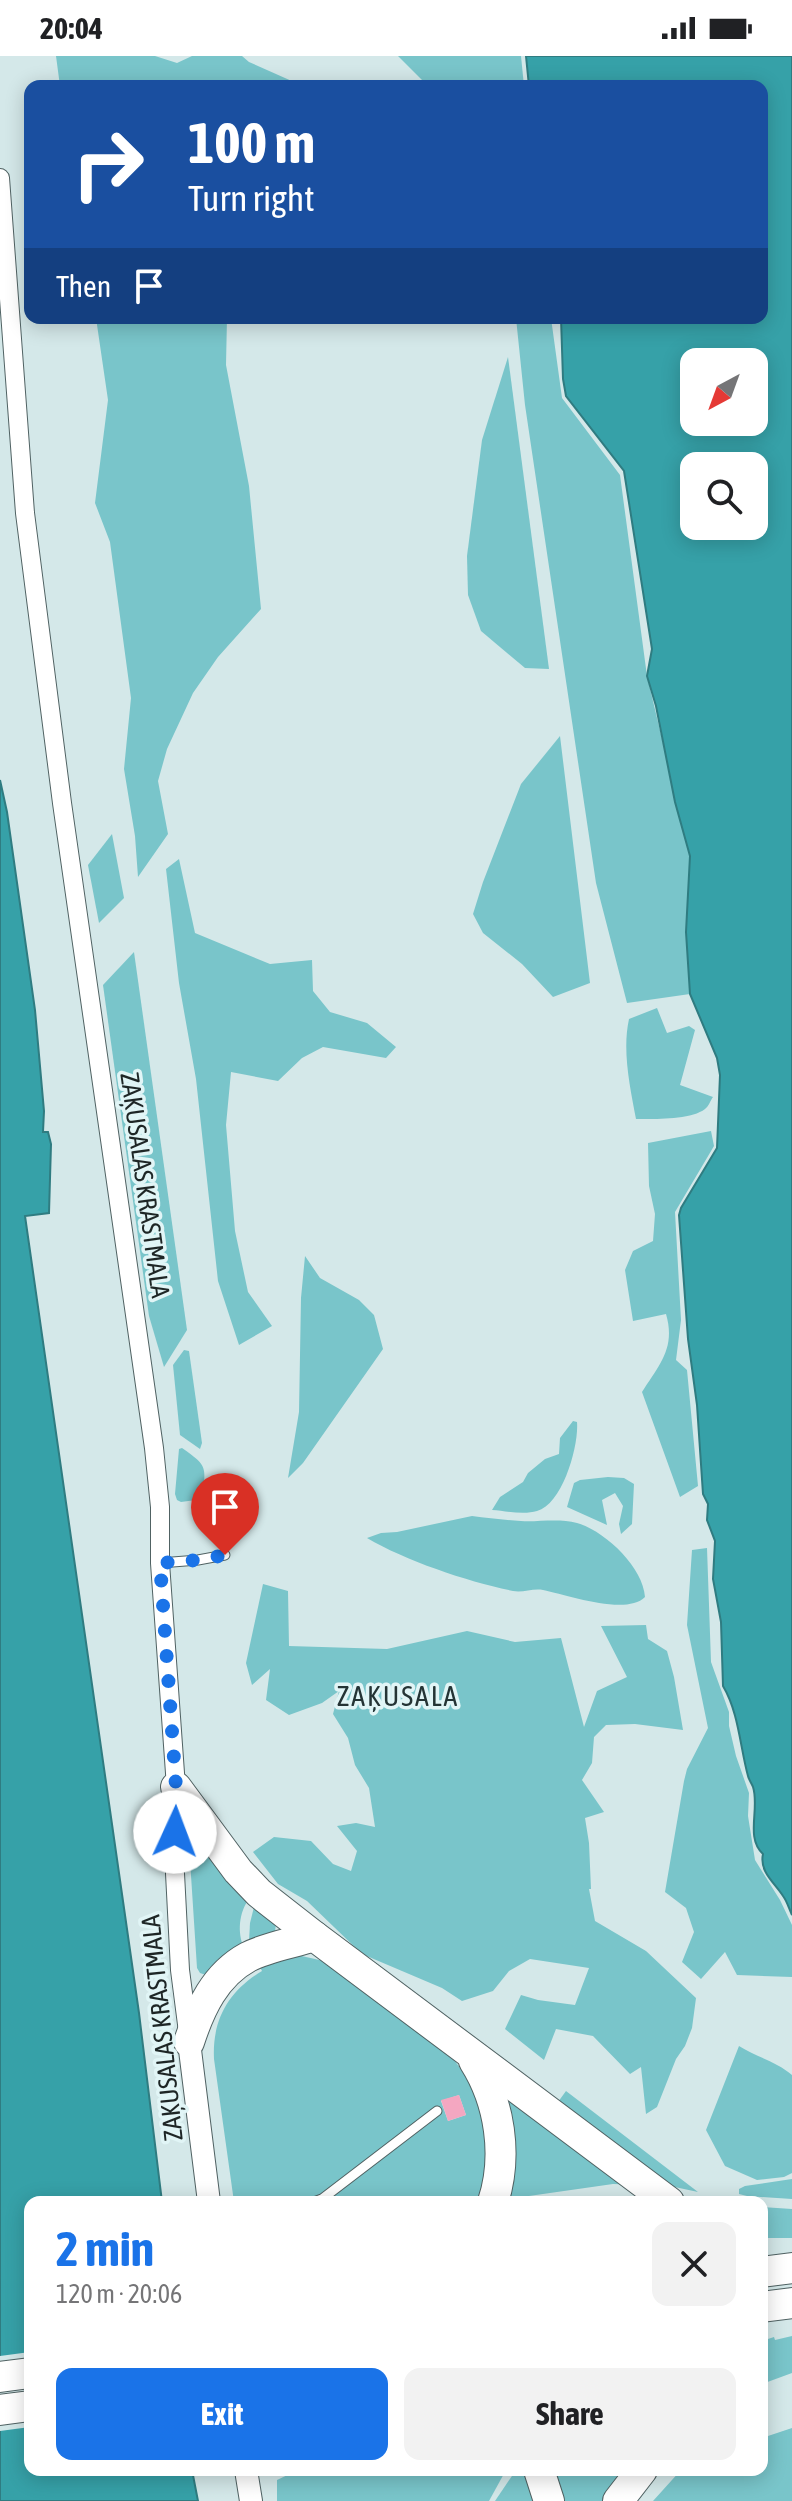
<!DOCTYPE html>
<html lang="en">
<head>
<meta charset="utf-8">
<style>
  body { margin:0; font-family:"Asap Condensed",sans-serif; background:#f2f2f2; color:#202124; height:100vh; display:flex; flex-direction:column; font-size:30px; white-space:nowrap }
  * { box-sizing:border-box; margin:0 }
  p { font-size:26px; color:#757577 }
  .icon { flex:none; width:44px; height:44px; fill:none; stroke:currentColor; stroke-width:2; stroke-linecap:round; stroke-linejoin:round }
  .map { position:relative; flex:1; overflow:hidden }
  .drawer { position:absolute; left:24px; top:2140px; width:744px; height:280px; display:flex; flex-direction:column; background:#fff; border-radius:16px; box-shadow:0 4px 20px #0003 }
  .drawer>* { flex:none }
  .hud { position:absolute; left:24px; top:24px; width:744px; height:244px; border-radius:16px; box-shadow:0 4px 20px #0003; background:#1a4fa0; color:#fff; overflow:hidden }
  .needle { width:52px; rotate:221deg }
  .buttons { position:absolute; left:680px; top:292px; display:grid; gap:16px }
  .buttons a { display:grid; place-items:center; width:88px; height:88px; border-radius:16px; background:#fff; box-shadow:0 4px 20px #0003; font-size:40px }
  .pin { position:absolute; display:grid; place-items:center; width:68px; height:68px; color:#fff; margin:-82px -34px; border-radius:50% 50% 50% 0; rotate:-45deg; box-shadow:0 0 8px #0007 }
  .pin .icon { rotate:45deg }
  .me { position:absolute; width:88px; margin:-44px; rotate:2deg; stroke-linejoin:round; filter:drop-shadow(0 0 6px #0008) }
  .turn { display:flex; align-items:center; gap:28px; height:168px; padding:0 32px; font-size:36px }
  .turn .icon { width:104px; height:104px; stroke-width:2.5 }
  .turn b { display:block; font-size:56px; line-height:68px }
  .then { display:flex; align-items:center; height:76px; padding:0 32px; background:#0003; gap:16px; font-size:30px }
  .round { display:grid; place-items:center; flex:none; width:84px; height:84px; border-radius:16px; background:#f2f2f2 }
  .head { display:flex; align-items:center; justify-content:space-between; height:136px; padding:0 32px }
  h1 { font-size:48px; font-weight:700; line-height:60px; color:#1a73e8 }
  .primary-button { display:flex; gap:16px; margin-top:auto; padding:16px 32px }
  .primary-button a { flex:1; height:92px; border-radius:16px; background:#1a73e8; color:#fff; font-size:32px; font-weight:700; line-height:92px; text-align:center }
  .primary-button a+a { background:#f2f2f2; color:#202124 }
  .status { display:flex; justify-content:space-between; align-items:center; height:56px; padding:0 40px; background:#fff; direction:ltr }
  .status svg { height:22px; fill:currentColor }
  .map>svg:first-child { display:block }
  .green { fill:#79c5ca; fill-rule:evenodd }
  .water { fill:#36a1a8; stroke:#2f7c81; stroke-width:2; fill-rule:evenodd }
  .pier { fill:#d4e8e9 }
  .building { fill:#f4a7c1 }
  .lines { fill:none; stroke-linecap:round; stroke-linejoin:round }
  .service-casing { stroke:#506263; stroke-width:11 }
  .minor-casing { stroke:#506263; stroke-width:20 }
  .tertiary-casing { stroke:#506263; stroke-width:24 }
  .trunk-casing { stroke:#506263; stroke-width:32 }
  .service { stroke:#fff; stroke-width:9 }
  .minor { stroke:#fff; stroke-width:18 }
  .tertiary { stroke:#fff; stroke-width:22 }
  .trunk { stroke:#fff; stroke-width:30 }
  .route { stroke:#1a73e8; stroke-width:14; stroke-dasharray:0 25.2 }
  .labels { text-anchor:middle; stroke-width:7; stroke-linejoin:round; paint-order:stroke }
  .street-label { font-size:26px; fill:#1e2626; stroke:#e1f5f6 }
  .neighbourhood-label { font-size:28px; letter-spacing:2px; fill:#243435; stroke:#e1f5f6 }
</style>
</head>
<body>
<div class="status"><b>20:04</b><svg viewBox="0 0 49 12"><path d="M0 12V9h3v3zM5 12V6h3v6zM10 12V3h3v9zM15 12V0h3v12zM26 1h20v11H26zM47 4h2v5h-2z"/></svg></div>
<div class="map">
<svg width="792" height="2445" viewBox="0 0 792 2445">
  <rect width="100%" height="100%" fill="#d4e8e9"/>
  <g class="green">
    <path d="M 56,0 L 155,0 L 177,7 L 192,0 L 242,0 L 249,6 L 294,26 L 292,30 L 60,30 Z"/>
    <path d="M 398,0 L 521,0 L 524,30 L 428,30 Z"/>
    <path d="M 96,262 L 227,262 L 226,309 L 249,430 L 261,553 L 218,601 L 193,637 L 167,693 L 158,725 L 168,778 L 138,821 L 135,780 L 124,713 L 131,642 L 110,486 L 95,447 L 108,344 Z"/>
    <path d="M 516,262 L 551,262 L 562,342 L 620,419 L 647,620 L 690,800 L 686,876 L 690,938 L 627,947 L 596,827 L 525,349 Z"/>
    <path d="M 508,301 L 549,613 L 525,612 L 481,575 L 468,539 L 467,500 L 482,384 Z"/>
    <path d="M 560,680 L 590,927 L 553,941 L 522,908 L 483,877 L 473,858 L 483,826 L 521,728 Z"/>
    <path d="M 112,778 L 124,842 L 99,867 L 88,809 Z"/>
    <path d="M 179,803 L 195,877 L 270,908 L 312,904 L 313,935 L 330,956 L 367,967 L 396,991 L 386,1002 L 323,991 L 302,1002 L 278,1025 L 231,1016 L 226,1069 L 235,1175 L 248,1236 L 272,1270 L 239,1289 L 218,1225 L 196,1023 L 179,927 L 166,813 Z"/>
    <path d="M 134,896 L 187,1274 L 164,1311 L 149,1260 L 103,929 Z"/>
    <path d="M 657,952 L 667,977 L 689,970 L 695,974 L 680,1029 L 713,1041 C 710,1045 709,1050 705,1053 C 691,1064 654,1063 636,1063 C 630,1031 622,995 629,963 Z"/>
    <path d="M 711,1075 L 714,1090 L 675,1156 L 681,1264 L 676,1304 L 687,1314 L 698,1430 L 680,1441 L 642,1336 C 659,1309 676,1292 666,1258 L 633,1265 L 625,1214 L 633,1195 L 653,1185 L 655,1158 L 649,1130 L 648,1087 Z"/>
    <path d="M 305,1200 L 320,1222 L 359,1244 L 374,1259 L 383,1293 L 303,1407 L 288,1422 L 299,1356 L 301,1242 Z"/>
    <path d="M 184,1294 L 189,1295 L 202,1387 L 200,1393 L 180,1379 L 173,1309 Z"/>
    <path d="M 573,1365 L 577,1366 C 579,1389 563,1448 537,1455 C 524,1459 506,1455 492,1454 L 500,1441 L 523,1426 L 528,1417 L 545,1403 L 559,1398 L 560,1382 Z"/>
    <path d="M 182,1392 C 209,1411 205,1410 203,1443 L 181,1446 L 177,1444 L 175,1438 L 179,1393 Z"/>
    <path d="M 608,1421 L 624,1422 L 634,1428 L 632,1468 L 621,1478 L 619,1468 L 623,1450 L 615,1437 L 602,1444 L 607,1469 L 567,1451 L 574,1427 L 580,1424 Z"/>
    <path d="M 472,1460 C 488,1462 505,1464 521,1465 C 539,1466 559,1462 577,1467 C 605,1475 643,1511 645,1541 C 626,1560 568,1539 543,1534 C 533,1532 523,1537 513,1535 C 469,1526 406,1505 367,1482 L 381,1477 L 397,1476 Z"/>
    <path d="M 707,1492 L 711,1606 L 729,1656 L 729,1670 L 736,1700 L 749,1737 L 748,1760 L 755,1804 L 780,1844 L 792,1869 L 792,1921 L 737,1919 L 725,1896 L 701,1923 L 682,1906 L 694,1876 L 686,1852 L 665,1836 L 684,1725 L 687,1713 L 708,1672 L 687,1569 L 692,1494 Z"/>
    <path d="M 263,1528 L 288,1535 L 289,1590 L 387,1593 L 467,1575 L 515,1586 L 561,1582 L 584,1671 L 597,1635 L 627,1621 L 601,1570 L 646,1569 L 648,1583 L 667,1595 L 674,1621 L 683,1674 L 635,1668 L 606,1669 L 594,1681 L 592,1707 L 582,1724 L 604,1756 L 585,1762 L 589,1787 L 591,1833 L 589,1833 L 595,1865 L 646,1895 L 696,1942 L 692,1972 L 685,1990 L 676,2003 L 657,2051 L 646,2058 L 641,2011 L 630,2018 L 593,1980 L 556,1973 L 544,2004 L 505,1973 L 521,1939 L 538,1944 L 575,1949 L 589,1912 L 530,1903 L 509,1915 L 493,1935 L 462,1945 L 442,1932 L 362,1898 L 307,1845 L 278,1828 L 253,1796 L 274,1781 L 311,1785 L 333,1808 L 351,1815 L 357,1795 L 337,1770 L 356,1767 L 375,1771 L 369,1732 L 355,1709 L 348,1682 L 333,1658 L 339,1635 L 322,1647 L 289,1659 L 266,1644 L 270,1613 L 252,1629 L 246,1607 Z"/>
    <path d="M 197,1793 L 204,1793 L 249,1843 C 239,1856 237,1877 244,1892 L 206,1919 L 200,1917 L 197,1912 L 190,1804 L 191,1798 Z"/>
    <path d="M 255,1847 L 276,1867 L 275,1876 L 249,1885 L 250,1867 Z"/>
    <path d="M 297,1899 L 324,1905 L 450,1998 L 472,2029 L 506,2049 L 510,2044 L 558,2046 L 566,2035 L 698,2136 L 670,2130 L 613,2128 L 486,2146 L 324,2146 L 432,2065 L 403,2076 L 320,2139 L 302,2146 L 234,2146 L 214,2003 C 212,1963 229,1935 262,1915 L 258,1907 ZM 459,2039 L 466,2059 L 448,2065 L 441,2045 Z"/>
    <path d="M 739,1990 C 756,2001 776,2005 792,2019 L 792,2117 L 784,2121 L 757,2124 L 725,2110 L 706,2074 Z"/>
    <path d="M 792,2123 L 792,2143 L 747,2140 L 739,2138 L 739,2133 L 745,2130 Z"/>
    <path d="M 762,2151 L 792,2153 L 792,2182 L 762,2182 Z"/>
    <path d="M 792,2280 L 792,2317 L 762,2328 L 762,2285 L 774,2281 L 775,2284 Z"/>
    <path d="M 792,2372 L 792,2445 L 653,2445 L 681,2414 L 762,2414 L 762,2382 Z"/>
    <path d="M 314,2414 L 506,2414 L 489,2445 L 277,2445 L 277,2424 L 296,2415 Z"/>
    <path d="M 516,2414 L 627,2414 L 603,2445 L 495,2445 Z"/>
  </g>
  <g class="water">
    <path d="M 526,0 L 792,0 L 792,1859 C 789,1853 787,1845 783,1840 C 775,1827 759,1816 763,1798 C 745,1782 760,1752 753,1731 C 752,1728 749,1724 748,1720 C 740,1691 739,1657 723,1630 L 721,1566 L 713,1523 L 715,1485 L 707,1464 L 708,1448 L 703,1438 L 697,1349 L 688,1283 L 679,1159 L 681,1152 L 717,1092 L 720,1019 L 717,1002 L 690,938 L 686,876 L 690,800 L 675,746 L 656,650 L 647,620 L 652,593 L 624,415 L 566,340 L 563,323 L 561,262 L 762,262 L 762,30 L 529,30 ZM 694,306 L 754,306 L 754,366 L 694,366 ZM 694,410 L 754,410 L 754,470 L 694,470 Z"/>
    <path d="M 0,724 L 7,756 L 35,954 L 44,1055 L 43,1076 L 48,1076 L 51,1088 L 49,1157 L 25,1160 L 139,1957 L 162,2146 L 30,2146 L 30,2414 L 192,2414 L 198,2445 L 0,2445 Z"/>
  </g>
  <path class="pier" d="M 30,2296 L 30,2371 L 0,2375 L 0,2300 Z"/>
  <path class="building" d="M 459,2039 L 466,2059 L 448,2065 L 441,2044 Z"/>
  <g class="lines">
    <defs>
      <g id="service">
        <path d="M 160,1507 L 198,1504 L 225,1499"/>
        <path d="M 314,2146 L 322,2143 L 437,2055"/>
      </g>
      <path id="minor" d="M 0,122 L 25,457 L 62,747 L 154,1392 L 160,1451 L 160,1507 L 176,1731 L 174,1798 L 180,1914 L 188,1976"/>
      <g id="tertiary">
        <path d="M 189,1986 L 209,2146"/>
        <path d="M 246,2414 L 251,2445"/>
      </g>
      <g id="trunk">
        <path d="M 176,1731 L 238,1815 L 259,1837 L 314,1880"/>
        <path d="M 189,1986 C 200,1952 215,1919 248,1901 C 267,1891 293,1887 314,1880 L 669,2146"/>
        <path d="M 474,2005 C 500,2046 508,2100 493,2146"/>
        <path d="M 762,2216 L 792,2212"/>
        <path d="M 762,2251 L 792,2247"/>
        <path d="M 0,2321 L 30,2317"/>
        <path d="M 0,2354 L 30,2350"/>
        <path d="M 539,2414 L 549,2445"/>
        <path d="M 618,2445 L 642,2414"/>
      </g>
    </defs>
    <use href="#service" class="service-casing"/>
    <use href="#minor" class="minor-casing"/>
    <use href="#tertiary" class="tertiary-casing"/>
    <use href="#trunk" class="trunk-casing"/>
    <use href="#service" class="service"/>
    <use href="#minor" class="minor"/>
    <use href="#tertiary" class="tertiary"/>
    <use href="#trunk" class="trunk"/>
  </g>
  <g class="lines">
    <path class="route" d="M 175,1776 L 176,1731 L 160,1507 L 198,1504 L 225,1499"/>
  </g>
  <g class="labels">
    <g class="street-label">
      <text transform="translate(145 1129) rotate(82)" y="9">ZAĶUSALAS KRASTMALA</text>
      <text transform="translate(162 1972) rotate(-96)" y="9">ZAĶUSALAS KRASTMALA</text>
    </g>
    <g class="neighbourhood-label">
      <text x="398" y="1650">ZAĶUSALA</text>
    </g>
  </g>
</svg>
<div class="buttons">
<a><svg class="needle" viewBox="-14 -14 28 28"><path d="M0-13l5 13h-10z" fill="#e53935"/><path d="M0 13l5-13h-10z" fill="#757577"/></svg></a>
<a><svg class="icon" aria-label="search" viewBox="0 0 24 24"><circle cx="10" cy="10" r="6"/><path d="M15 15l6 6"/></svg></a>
</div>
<div class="pin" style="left:225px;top:1499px;background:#d93025"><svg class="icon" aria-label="arrive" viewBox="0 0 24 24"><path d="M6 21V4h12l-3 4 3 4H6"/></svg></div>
<svg class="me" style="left:175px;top:1776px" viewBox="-20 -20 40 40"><circle r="19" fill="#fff"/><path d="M0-13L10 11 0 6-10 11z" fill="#1a73e8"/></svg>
<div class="hud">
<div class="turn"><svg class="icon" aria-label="right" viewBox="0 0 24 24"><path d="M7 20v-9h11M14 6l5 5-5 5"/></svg><div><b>100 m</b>Turn right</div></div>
<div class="then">Then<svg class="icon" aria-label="arrive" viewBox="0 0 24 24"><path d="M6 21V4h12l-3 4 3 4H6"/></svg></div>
</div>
<section class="drawer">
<div class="head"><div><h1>2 min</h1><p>120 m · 20:06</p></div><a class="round"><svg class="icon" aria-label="close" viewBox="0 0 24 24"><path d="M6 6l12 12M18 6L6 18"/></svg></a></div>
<div class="primary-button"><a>Exit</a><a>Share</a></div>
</section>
</div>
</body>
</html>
